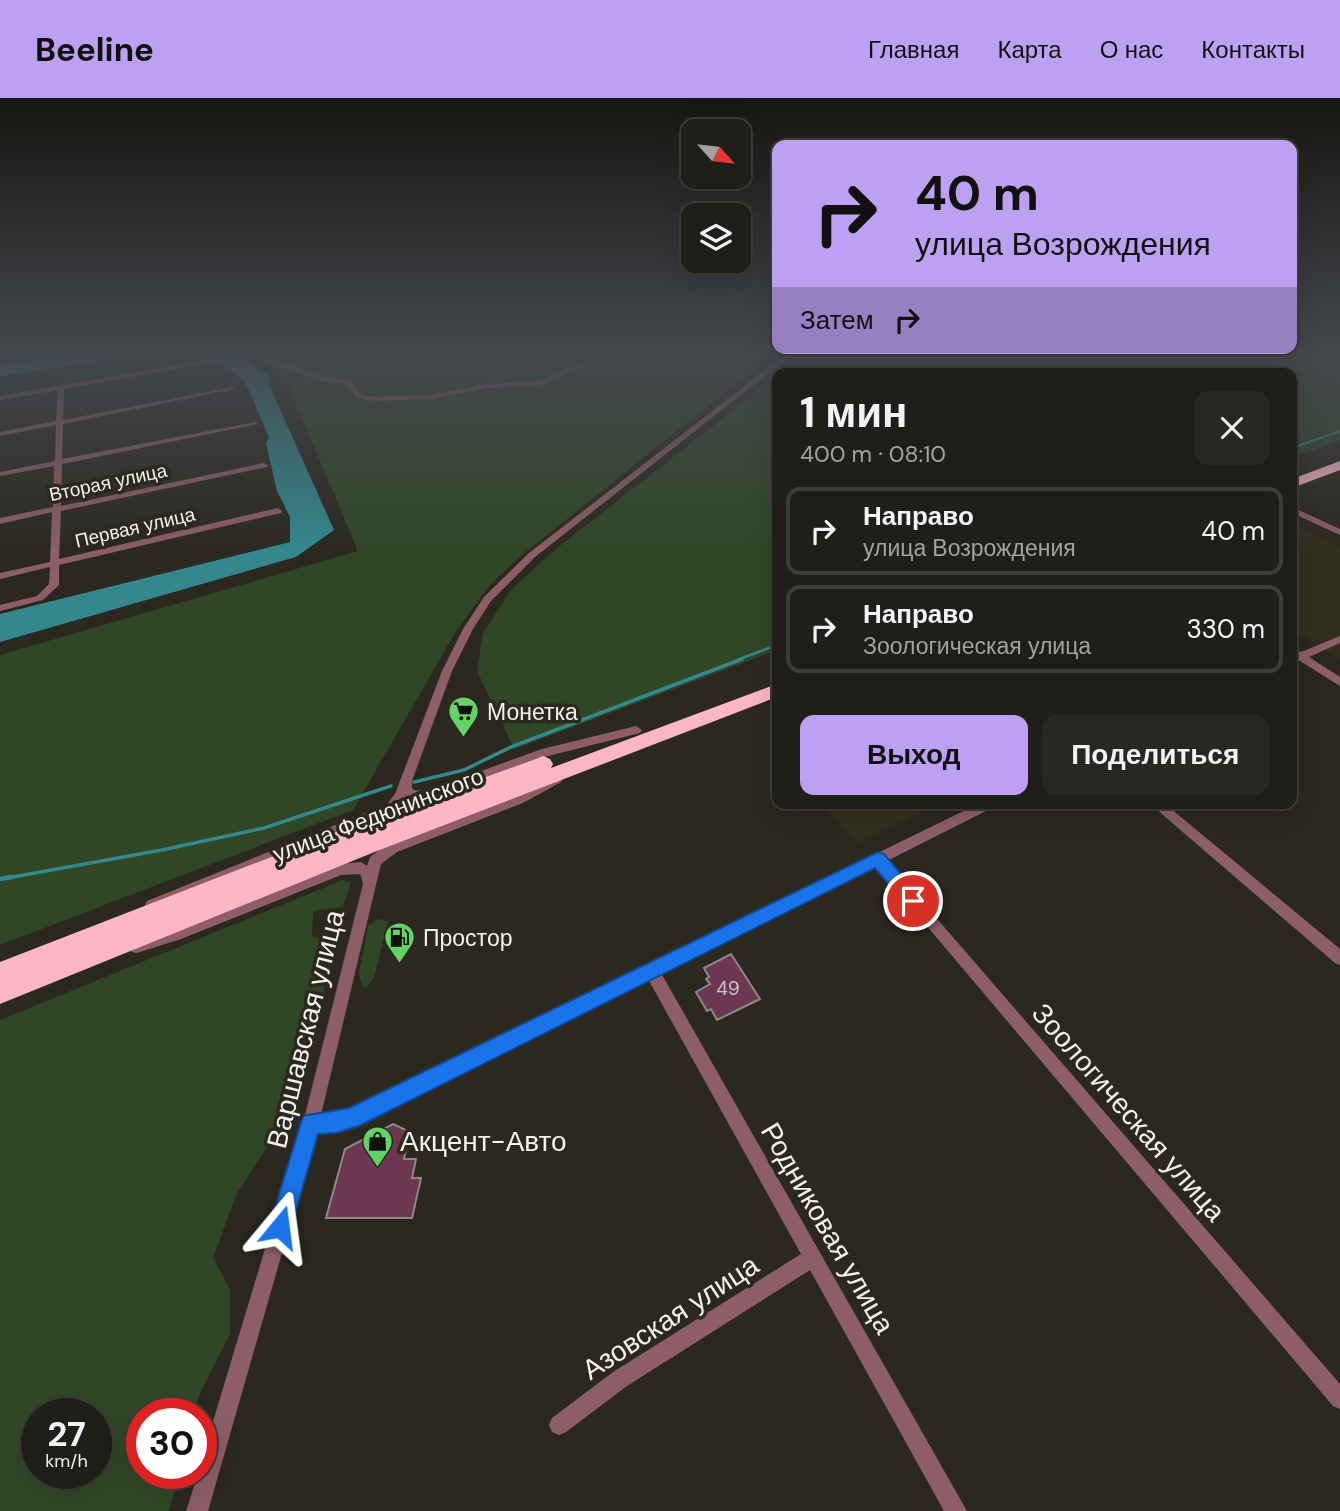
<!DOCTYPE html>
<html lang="ru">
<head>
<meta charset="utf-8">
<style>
  body { margin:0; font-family:"DM Sans",sans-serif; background:#282721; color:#f1f3f6; height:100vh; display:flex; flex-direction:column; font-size:26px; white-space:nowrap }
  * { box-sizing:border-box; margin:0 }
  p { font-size:23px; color:#a2a2a2 }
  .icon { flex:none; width:38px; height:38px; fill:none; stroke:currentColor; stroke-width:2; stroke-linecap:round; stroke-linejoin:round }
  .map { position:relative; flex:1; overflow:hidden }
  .drawer { position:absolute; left:772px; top:270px; width:525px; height:441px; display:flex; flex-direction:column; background:#201e18; border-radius:14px; box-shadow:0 7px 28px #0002,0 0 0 2px #3d3c37 }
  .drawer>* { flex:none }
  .hud { position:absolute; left:772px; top:42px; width:525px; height:214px; border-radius:14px; box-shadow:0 7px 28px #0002,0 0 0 2px #3d3c37; background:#bca0f2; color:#111; overflow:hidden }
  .needle { width:46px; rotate:117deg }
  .buttons { position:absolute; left:681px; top:21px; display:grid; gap:14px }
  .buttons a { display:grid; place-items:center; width:70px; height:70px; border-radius:14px; background:#201e18; box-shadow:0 7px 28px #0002,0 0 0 2px #3d3c37; font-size:35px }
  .speed { position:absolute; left:21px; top:1300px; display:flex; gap:14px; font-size:35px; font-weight:700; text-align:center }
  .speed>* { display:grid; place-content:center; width:91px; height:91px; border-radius:50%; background:#201e18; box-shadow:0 7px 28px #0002,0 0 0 2px #3d3c37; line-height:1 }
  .speed small { font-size:18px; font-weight:400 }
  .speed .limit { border:10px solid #d22; background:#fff; color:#111 }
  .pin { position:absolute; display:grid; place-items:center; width:60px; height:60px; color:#fff; margin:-30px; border:4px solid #fff; border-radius:50%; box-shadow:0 2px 7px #0007 }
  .me { position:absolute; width:77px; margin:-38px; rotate:16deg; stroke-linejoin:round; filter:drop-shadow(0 0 5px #0008) }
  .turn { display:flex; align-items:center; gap:24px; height:147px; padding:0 28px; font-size:32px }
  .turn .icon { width:91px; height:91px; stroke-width:2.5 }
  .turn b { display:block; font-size:49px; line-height:60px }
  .then { display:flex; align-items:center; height:66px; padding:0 28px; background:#0003; gap:14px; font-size:26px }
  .round { display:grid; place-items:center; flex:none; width:74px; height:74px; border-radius:14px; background:#282721 }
  .head { display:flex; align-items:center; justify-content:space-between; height:119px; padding:0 28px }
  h1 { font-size:42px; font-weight:700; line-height:52px }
  .button { display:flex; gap:14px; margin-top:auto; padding:14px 28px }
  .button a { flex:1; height:80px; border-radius:14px; background:#bca0f2; color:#111; font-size:28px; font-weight:700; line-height:80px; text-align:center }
  .button a+a { background:#282721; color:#f1f3f6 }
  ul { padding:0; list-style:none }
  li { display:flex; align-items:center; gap:21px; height:88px; margin:0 14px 10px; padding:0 14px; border:4px solid #3d3c37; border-radius:14px }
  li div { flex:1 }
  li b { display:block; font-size:26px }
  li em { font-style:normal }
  header { display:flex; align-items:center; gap:42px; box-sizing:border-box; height:98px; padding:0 35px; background:#bca0f2; color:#111 }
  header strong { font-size:33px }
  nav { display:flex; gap:38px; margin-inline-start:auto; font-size:24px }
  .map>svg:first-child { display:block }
  .built { fill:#322e1f }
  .green { fill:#304726; fill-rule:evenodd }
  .water { fill:#34888d }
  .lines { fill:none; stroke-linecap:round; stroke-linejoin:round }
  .stream-far3 { stroke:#34888d; stroke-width:2 }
  .stream-far2 { stroke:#34888d; stroke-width:2.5 }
  .stream-far1 { stroke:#34888d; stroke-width:3.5 }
  .stream { stroke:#34888d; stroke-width:4.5 }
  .building { fill:#6c3851; stroke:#91868a; stroke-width:2 }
  .street { fill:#8d5e67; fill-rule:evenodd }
  .highway { fill:#fdb6c5; fill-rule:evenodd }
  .route { fill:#1a73e8; stroke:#114b97; stroke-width:2 }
  .labels { text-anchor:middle; stroke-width:7; stroke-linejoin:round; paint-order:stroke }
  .far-street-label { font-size:19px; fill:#f3f1ec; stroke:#2b2820 }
  .number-label { font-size:19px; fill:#d1c3c5 }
  .poi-label { font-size:23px; fill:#f3f1ec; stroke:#2b2820; text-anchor:start }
  .street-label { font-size:23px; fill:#f3f1ec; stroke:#2b2820 }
  .near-street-label { font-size:28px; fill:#f3f1ec; stroke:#2b2820 }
  .near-poi-label { font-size:28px; fill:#f3f1ec; stroke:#2b2820; text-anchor:start }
</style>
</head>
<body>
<header>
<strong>Beeline</strong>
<nav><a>Главная</a><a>Карта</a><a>О нас</a><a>Контакты</a></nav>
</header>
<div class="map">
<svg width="1340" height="1413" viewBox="0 0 1340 1413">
  <rect width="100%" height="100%" fill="#2b2820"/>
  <g class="built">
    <path d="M 1292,424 L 1340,449 L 1340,561 L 1292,531 Z"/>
    <path d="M 821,705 L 939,705 L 856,746 Z"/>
  </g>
  <g class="green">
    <path d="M 250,256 L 773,256 L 522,457 L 490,487 L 456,533 L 353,712 L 0,847 L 0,557 L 358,453 L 288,286 L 299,276 L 286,280 L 275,269 Z"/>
    <path d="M 801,256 L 1340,256 L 1340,342 L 1292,360 L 1292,275 L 780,275 Z"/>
    <path d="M 777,278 L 777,552 L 514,651 L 477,573 L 483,535 L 512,491 L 557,450 Z"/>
    <path d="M 343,782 L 351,784 L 343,809 L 313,813 L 312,838 L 332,843 L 326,870 L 322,917 L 308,955 L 276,1035 L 236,1097 L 213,1160 L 230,1191 L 230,1236 L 199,1297 L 194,1316 L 142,1316 L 142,1376 L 179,1376 L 169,1413 L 0,1413 L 0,922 ZM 96,1316 L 96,1376 L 37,1376 L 37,1316 Z"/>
    <path d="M 378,821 L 388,823 L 374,880 L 366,889 L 362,888 L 359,875 L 368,828 Z"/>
  </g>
  <g class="water">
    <path d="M 82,256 L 143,256 L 0,278 L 0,267 Z"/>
    <path d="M 209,256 L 234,256 L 268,277 L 270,289 L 334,432 L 296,459 L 0,544 L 0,516 L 290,444 L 290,419 L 277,393 L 266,345 L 269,339 L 245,283 Z"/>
  </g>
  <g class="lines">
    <path class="stream-far3" d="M 1292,350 L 1340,333"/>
    <path class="stream-far2" d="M 737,562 L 777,547"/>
    <g class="stream-far1">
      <path d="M 414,684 L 464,672 L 511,649 L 742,561"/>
      <path d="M 2,781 L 162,752 L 264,730 L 391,688"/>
    </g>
    <path class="stream" d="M 0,781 L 12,779"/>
  </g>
  <g class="building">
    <path d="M 731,856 L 760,901 L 717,922 L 711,911 L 707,913 L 696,894 L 710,886 L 706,881 L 709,879 L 704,870 Z"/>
    <path d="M 393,1026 L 410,1034 L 404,1061 L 416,1061 L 412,1080 L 421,1080 L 412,1120 L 326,1120 L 345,1051 Z"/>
  </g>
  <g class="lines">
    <g class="street">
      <path d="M 252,256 C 265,255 277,265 292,267 L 304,256 L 311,256 L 297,269 C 314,279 330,279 349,282 L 361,297 L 375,299 L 431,297 L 488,286 L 539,283 L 572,269 L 615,256 L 624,256 L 576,271 L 540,287 L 488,290 L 431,301 L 375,303 L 357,300 L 345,285 L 327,284 L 303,277 L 291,271 L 275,268 Z"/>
      <path d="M 786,256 L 793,256 L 535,459 L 491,503 L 473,531 L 452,573 L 412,683 L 412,690 L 414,692 L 426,693 L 542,651 L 636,628 L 642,632 L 640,635 L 548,658 L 426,703 L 411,702 L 405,699 L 395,712 L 157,811 L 152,813 L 147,811 L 145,807 L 147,803 L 387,706 L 395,696 L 442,573 L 463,531 L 484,499 L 529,455 Z"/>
      <path d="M 212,261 L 214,262 L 214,264 L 64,291 L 63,322 L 232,289 L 235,291 L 63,326 L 62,361 L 255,324 L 259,326 L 62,366 L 61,408 L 264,365 L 268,367 L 267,369 L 61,413 L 59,461 L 278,410 L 282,413 L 281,415 L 59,467 L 59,487 L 43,502 L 0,513 L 0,507 L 37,498 L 49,486 L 50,469 L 0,481 L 0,475 L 50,464 L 52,414 L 0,426 L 0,420 L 53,409 L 54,368 L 0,378 L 0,374 L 55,363 L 56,327 L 0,338 L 0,334 L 56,323 L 58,292 L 0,302 L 0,298 Z"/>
      <path d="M 1292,409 L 1340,431 L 1340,437 L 1292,415 Z"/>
      <path d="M 1340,538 L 1340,545 L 1309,559 L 1340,579 L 1340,588 L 1300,563 L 1292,563 L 1292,550 L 1301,554 Z"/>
      <path d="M 557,676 L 561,678 L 563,681 L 561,684 L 523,705 L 397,754 L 381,766 L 321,1017 L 336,1017 L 350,1013 L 980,705 L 998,705 L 996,708 L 887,763 L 1340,1286 L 1340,1311 L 1333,1308 L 876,768 L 661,875 L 967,1413 L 944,1413 L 810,1172 L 627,1288 L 566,1334 L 559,1337 L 552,1334 L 549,1327 L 552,1320 L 613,1274 L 801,1156 L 648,881 L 358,1026 L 336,1033 L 317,1033 L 208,1413 L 186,1413 L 198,1376 L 201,1376 L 201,1363 L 303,1025 L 363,786 L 361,778 L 359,776 L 341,777 L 181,841 L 137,855 L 132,854 L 130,849 L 132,844 L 175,831 L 340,766 L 361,764 L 367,768 L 370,759 L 387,746 L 515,699 Z"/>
      <path d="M 1149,705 L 1164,705 L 1340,851 L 1340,867 L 1335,865 Z"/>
    </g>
    <g class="highway">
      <path d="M 1340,363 L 1340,372 L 1292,390 L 1292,381 Z"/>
      <path d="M 777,586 L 777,599 L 377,753 L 0,906 L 0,864 L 377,718 L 536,661 L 543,658 L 550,661 L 553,666 L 551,670 Z"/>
    </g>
  </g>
  <linearGradient id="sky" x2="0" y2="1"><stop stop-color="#181612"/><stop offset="0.56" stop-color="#44484e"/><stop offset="1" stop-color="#44484e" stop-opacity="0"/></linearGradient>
  <rect width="1340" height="454" fill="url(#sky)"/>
  <path class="route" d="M 878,754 L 884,756 L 919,797 L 922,803 L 919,808 L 913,810 L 907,808 L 875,770 L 359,1028 L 336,1035 L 318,1036 L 289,1137 L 280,1140 L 272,1137 L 269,1129 L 303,1018 L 349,1010 Z"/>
  <defs>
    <symbol id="supermarket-pin" viewBox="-11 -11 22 30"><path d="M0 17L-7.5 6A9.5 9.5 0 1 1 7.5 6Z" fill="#64d468" stroke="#2b2820"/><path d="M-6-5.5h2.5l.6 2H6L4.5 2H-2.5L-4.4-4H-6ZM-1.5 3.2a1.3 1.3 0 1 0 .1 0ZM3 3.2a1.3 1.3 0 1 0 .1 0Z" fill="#111"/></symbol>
    <symbol id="fuel-pin" viewBox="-11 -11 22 30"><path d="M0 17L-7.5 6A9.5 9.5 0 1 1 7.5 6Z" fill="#64d468" stroke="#2b2820"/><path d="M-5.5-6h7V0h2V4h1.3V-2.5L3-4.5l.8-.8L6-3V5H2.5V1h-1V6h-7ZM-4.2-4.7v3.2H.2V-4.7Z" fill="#111"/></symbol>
    <symbol id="shop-pin" viewBox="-11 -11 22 30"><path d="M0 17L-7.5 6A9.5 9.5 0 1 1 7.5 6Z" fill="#64d468" stroke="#2b2820"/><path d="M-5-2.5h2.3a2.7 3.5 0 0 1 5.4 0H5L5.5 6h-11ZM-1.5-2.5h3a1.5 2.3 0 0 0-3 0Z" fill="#111"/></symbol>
  </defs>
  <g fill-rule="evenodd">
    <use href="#supermarket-pin" x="446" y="596" width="35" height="47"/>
    <use href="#fuel-pin" x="382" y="822" width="35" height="47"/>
    <use href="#shop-pin" x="360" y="1026" width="35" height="47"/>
  </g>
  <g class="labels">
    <g class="far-street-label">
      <text transform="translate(108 384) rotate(-12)" y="7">Вторая улица</text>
      <text transform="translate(135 429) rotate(-13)" y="7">Первая улица</text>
    </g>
    <g class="number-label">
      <text x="728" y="897">49</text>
    </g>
    <g class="poi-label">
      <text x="487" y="622">Монетка</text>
      <text x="423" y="848">Простор</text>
    </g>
    <g class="street-label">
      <text transform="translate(378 717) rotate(-21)" y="8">улица Федюнинского</text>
    </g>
    <g class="near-street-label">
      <text transform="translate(305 931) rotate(-76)" y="10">Варшавская улица</text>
      <text transform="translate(1129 1014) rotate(49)" y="10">Зоологическая улица</text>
      <text transform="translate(828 1130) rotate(60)" y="10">Родниковая улица</text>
      <text transform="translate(670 1219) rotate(-33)" y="10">Азовская улица</text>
    </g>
    <g class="near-poi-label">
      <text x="400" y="1053">Акцент-Авто</text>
    </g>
  </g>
</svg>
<div class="buttons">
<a><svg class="needle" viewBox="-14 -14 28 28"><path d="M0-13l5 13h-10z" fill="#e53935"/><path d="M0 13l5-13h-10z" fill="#a2a2a2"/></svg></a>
<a><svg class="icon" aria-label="layers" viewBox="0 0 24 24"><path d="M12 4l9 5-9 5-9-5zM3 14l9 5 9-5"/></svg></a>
</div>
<div class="speed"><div>27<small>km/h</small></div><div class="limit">30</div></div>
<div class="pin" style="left:913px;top:803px;background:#d93025"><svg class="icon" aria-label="arrive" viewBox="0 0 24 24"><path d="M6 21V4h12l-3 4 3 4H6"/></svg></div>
<svg class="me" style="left:280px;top:1129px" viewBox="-20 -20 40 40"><path d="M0-17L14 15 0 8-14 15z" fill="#1a73e8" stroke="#fff" stroke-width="4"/></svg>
<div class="hud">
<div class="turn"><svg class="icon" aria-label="right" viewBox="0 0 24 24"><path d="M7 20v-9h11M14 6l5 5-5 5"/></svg><div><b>40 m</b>улица Возрождения</div></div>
<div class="then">Затем<svg class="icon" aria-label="right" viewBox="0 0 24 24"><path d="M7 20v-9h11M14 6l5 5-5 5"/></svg></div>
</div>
<section class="drawer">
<div class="head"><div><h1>1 мин</h1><p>400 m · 08:10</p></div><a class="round"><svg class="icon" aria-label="close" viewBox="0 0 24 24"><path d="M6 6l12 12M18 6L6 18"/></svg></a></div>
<ul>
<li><svg class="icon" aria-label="right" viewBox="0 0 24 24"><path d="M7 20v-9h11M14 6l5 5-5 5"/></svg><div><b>Направо</b><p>улица Возрождения</p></div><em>40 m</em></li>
<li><svg class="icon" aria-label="right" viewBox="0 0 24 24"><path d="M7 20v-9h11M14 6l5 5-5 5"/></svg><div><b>Направо</b><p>Зоологическая улица</p></div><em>330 m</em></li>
</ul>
<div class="button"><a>Выход</a><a>Поделиться</a></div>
</section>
</div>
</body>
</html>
